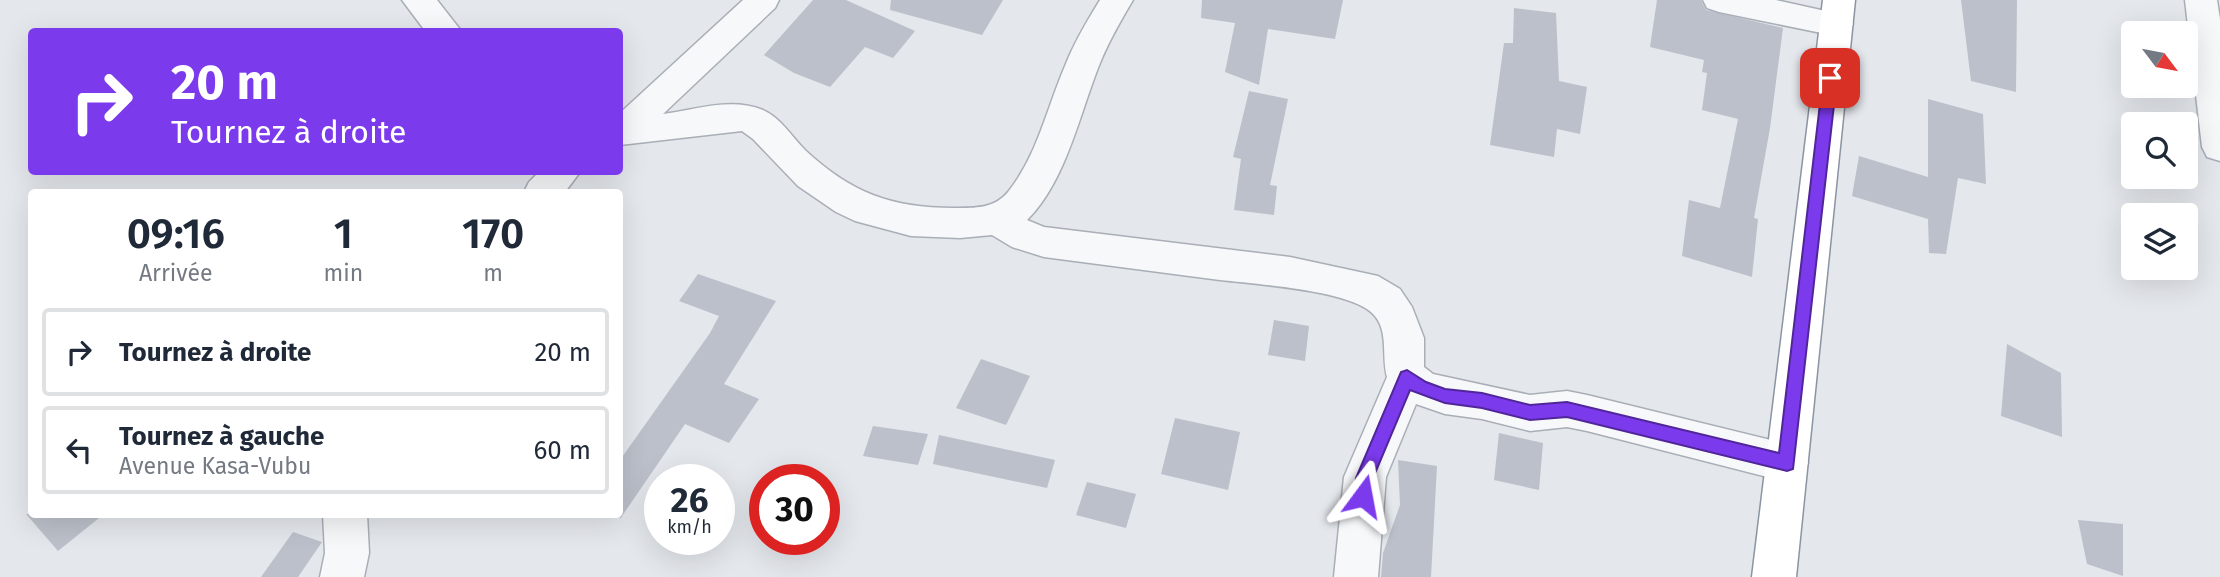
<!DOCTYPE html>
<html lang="fr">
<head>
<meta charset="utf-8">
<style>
  body { margin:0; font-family:"Fira Sans",sans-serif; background:#f6f6f7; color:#1f2937; height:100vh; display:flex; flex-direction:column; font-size:26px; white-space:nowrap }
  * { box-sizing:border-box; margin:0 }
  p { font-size:23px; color:#747a83 }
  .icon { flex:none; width:38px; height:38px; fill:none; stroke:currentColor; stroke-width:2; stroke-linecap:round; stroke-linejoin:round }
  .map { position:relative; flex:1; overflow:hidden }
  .drawer { position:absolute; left:28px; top:189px; width:595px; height:329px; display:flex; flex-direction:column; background:#fff; border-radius:7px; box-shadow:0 7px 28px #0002 }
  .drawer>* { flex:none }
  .guide { position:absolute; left:28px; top:28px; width:595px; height:147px; border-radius:7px; box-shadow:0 7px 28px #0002; background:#7c3aed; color:#fff; overflow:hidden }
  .needle { width:46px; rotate:122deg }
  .tools { position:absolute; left:2121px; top:21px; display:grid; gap:14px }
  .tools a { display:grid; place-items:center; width:77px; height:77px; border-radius:7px; background:#fff; box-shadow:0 7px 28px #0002; font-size:35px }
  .speed { position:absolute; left:644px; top:464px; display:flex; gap:14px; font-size:35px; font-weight:700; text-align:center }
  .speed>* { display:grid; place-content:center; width:91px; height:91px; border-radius:50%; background:#fff; box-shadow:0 7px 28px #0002; line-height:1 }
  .speed small { font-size:18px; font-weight:400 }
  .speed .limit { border:10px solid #d22; background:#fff; color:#111 }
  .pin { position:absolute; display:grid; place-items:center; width:60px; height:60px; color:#fff; margin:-30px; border-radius:14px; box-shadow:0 4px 10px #0006 }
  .me { position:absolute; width:77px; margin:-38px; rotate:13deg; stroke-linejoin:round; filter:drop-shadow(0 0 5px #0008) }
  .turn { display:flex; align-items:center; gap:24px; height:147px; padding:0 28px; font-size:32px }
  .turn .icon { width:91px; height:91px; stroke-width:2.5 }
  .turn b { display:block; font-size:49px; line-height:60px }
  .eta { display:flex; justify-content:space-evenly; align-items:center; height:119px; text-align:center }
  .eta b { font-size:42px; font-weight:600; line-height:49px }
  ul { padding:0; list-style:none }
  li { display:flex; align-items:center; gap:21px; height:88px; margin:0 14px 10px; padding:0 14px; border:4px solid #e0e1e3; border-radius:7px }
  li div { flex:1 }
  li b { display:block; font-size:26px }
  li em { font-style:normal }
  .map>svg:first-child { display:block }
  .building { fill:#bbc0ca }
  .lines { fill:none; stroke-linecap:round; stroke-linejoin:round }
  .minor-casing { stroke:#a9aeb7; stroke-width:3 }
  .highway-casing { stroke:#8b94a3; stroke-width:3 }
  .minor { fill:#f7f8fa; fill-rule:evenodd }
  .highway { fill:#fff; fill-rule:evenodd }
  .route { fill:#7c3aed; stroke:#51269a; stroke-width:2 }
</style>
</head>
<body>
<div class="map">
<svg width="2220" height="577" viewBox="0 0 2220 577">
  <rect width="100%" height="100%" fill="#e4e7ec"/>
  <g class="building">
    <path d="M 813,0 L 846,0 L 915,31 L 893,58 L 865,47 L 830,87 L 794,73 L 764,55 Z"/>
    <path d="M 891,0 L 1003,0 L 982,35 L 890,10 Z"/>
    <path d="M 1202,0 L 1343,0 L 1335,39 L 1268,29 L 1259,85 L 1225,72 L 1235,23 L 1201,18 Z"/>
    <path d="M 1657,0 L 1701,0 L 1706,10 L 1783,28 L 1770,128 L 1754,218 L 1758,219 L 1752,277 L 1682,256 L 1689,200 L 1720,208 L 1738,119 L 1702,110 L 1707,73 L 1702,72 L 1704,60 L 1650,47 Z"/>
    <path d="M 1961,0 L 2017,0 L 2016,92 L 1971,81 Z"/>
    <path d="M 1514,8 L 1556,13 L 1559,81 L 1587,87 L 1580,134 L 1557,129 L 1554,157 L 1490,145 L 1504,43 L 1513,43 Z"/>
    <path d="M 1249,91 L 1288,99 L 1270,185 L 1277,186 L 1274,215 L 1234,210 L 1241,159 L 1233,157 Z"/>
    <path d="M 1928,99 L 1983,114 L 1986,184 L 1958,178 L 1946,254 L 1929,253 L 1928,219 L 1852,196 L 1859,156 L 1928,177 Z"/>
    <path d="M 698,274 L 776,301 L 724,384 L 759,399 L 729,443 L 685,424 L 620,519 L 620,460 L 710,333 L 719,316 L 679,301 Z"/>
    <path d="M 1274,320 L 1309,326 L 1305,361 L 1268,355 Z"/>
    <path d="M 2007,344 L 2061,373 L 2062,437 L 2001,416 Z"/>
    <path d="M 981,359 L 1030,376 L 1006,425 L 956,408 Z"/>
    <path d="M 1175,418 L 1240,432 L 1228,490 L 1161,474 Z"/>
    <path d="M 873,426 L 928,434 L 918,465 L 863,456 Z"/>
    <path d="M 1499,433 L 1543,443 L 1539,490 L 1494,480 Z"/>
    <path d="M 939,435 L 1055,460 L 1047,488 L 933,464 Z"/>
    <path d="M 1398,460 L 1437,466 L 1431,577 L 1381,577 L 1383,553 L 1400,505 Z"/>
    <path d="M 1087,482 L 1136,494 L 1126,528 L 1076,515 Z"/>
    <path d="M 26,514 L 104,514 L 58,551 Z"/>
    <path d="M 2078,520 L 2123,524 L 2123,576 L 2087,564 Z"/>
    <path d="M 293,532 L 322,542 L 298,577 L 261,577 Z"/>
  </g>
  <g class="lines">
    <defs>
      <g id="minor">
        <path d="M 402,0 L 437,0 L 462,32 L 426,32 Z"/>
        <path d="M 743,0 L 779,0 L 775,8 L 663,114 C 696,110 730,97 763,110 C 781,118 791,136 805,150 C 851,193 892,208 954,208 C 974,208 994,209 1008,192 C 1037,156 1047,108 1065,66 C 1074,43 1087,21 1100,0 L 1133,0 C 1121,20 1109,41 1100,63 C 1080,112 1066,182 1027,220 L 1044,227 L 1290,257 L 1378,276 L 1400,289 L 1412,307 L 1424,338 L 1424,367 L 1433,374 L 1530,395 L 1567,391 L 1587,395 L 1787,444 L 1802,449 L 1808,463 L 1802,477 L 1787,482 L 1587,431 L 1567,427 L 1530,431 L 1482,419 L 1445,414 L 1416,404 L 1386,477 L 1378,577 L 1334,577 L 1344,477 L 1387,377 C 1381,356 1390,328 1371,312 C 1345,290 1255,284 1220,280 C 1161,272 1103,265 1044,257 L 1012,247 L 992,235 L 960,238 L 911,236 L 855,221 L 836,212 L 798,186 L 753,139 L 742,131 L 620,145 L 620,113 Z"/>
        <path d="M 1703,0 L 1776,0 L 1848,16 L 1853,24 L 1848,32 L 1836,36 L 1719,12 L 1707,8 Z"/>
        <path d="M 2185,0 L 2217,0 L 2220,19 L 2220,161 L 2207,157 L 2202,147 Z"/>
        <path d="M 539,172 L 580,172 L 565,192 L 524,192 L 529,182 Z"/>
        <path d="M 323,514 L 367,514 L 369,553 L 364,577 L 320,577 L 325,553 Z"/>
      </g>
      <path id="highway" d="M 1823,0 L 1855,0 L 1796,577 L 1752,577 Z"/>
    </defs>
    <use href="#minor" class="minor-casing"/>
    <use href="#highway" class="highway-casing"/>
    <use href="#minor" class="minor"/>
    <use href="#highway" class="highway"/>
  </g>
  <path class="route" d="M 1830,73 L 1837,78 L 1793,469 L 1787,471 L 1567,417 L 1530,420 L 1482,408 L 1445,403 L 1410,390 L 1373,478 L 1369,502 L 1363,504 L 1357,502 L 1354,496 L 1356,478 L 1401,372 L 1407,370 L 1426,382 L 1445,389 L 1482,393 L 1530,405 L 1567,402 L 1779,453 L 1823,78 Z"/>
</svg>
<div class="tools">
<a><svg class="needle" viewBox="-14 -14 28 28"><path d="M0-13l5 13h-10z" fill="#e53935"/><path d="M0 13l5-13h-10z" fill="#747a83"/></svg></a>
<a><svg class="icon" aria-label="search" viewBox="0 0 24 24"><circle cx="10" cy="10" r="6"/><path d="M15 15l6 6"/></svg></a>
<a><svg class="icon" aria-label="layers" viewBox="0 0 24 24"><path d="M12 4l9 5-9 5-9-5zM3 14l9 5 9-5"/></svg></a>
</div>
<div class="speed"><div>26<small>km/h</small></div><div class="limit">30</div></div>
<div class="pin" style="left:1830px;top:78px;background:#d93025"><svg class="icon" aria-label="arrive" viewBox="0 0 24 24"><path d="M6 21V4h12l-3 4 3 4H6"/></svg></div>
<svg class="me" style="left:1363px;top:496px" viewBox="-20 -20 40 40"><path d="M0-17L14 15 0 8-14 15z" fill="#7c3aed" stroke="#fff" stroke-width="4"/></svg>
<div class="guide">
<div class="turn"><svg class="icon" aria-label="right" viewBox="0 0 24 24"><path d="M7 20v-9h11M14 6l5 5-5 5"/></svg><div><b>20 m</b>Tournez à droite</div></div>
</div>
<section class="drawer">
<div class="eta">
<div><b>09:16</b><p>Arrivée</p></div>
<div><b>1</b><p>min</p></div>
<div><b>170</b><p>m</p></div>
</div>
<ul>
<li><svg class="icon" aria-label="right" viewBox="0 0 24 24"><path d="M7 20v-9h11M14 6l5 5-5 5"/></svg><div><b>Tournez à droite</b></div><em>20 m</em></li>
<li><svg class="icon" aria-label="left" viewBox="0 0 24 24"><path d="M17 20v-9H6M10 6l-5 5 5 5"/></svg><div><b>Tournez à gauche</b><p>Avenue Kasa-Vubu</p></div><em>60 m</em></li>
</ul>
</section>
</div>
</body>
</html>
